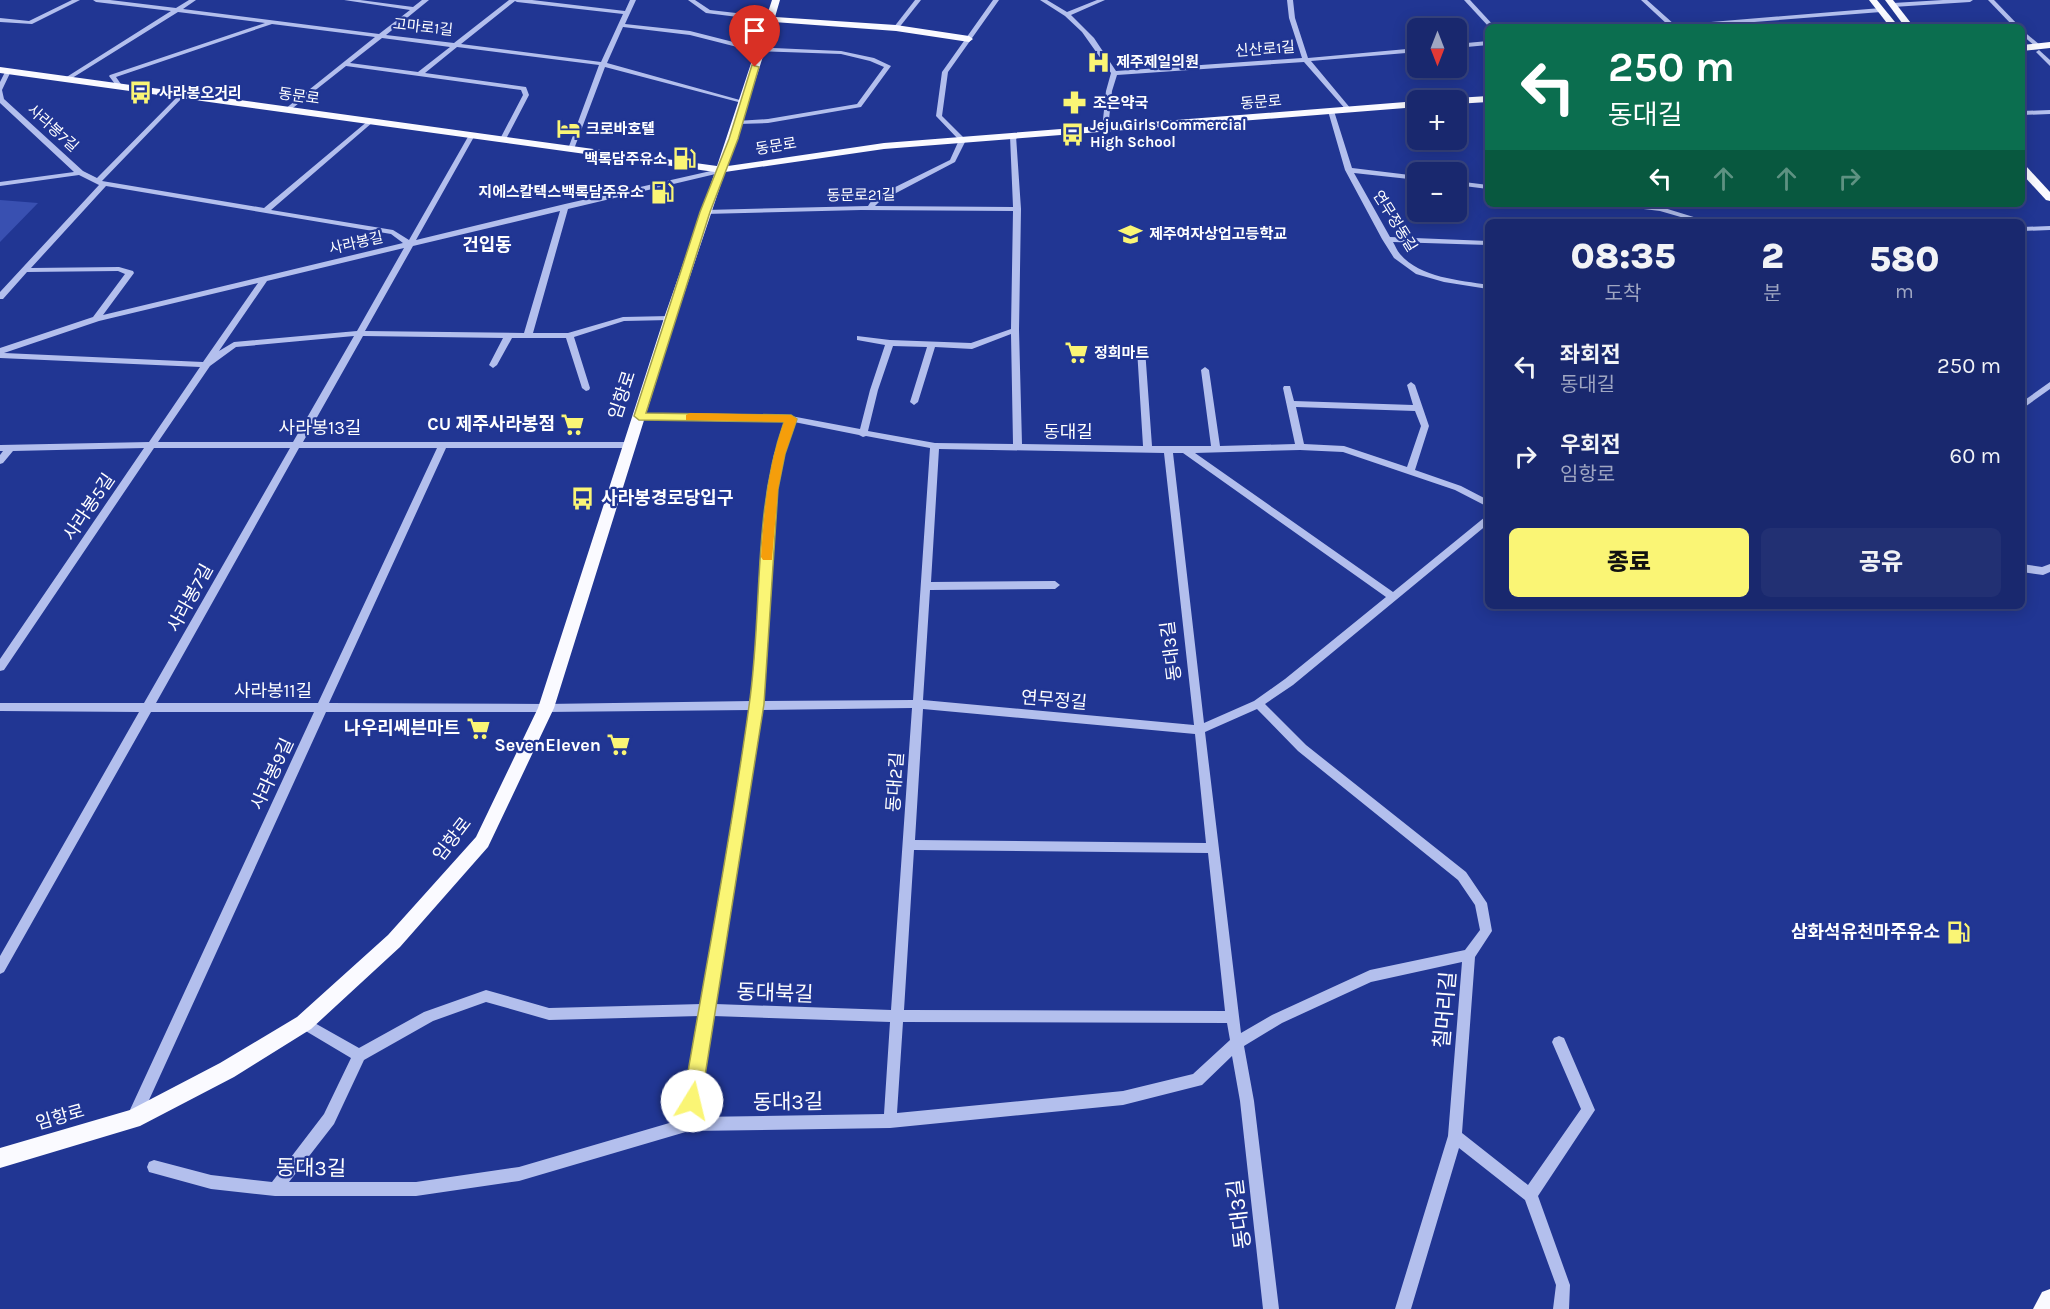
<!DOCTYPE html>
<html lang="ko">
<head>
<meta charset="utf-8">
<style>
  body { margin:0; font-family:Karla,"Noto Sans KR",sans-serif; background:#223073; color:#f1f3f6; height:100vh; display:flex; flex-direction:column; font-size:22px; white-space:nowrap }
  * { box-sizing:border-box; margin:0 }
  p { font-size:20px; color:#9fa6c2 }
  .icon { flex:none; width:33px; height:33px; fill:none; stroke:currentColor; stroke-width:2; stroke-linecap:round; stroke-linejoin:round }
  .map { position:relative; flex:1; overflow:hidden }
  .sheet { position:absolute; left:1485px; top:219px; width:540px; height:390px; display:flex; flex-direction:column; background:#19286e; border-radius:9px; box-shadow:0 3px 15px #0003,0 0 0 2px #374481 }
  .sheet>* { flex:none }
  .hud { position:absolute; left:1485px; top:24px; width:540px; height:183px; border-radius:9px; box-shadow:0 3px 15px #0003,0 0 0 2px #374481; background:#0b6e4f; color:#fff; overflow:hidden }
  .needle { width:39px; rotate:180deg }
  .buttons { position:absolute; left:1407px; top:18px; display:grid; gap:12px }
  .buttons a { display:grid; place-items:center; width:60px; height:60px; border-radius:9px; background:#19286e; box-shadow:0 3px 15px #0003,0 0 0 2px #374481; font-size:30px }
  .pin { position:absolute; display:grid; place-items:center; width:51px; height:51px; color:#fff; margin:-62px -26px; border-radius:50% 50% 50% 0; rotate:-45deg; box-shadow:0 0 6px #0007 }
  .pin .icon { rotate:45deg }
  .me { position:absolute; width:66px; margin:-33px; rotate:9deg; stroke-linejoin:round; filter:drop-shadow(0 0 4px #0008) }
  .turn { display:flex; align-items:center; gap:21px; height:126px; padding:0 24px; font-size:27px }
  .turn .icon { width:78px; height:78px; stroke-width:2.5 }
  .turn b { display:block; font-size:42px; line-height:51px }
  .lanes { display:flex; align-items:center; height:57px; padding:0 24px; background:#0003; justify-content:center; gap:30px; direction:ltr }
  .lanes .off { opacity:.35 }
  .eta { display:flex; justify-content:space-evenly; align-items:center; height:102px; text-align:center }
  .eta b { font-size:36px; font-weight:800; line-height:42px }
  .action { display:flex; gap:12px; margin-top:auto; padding:12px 24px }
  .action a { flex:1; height:69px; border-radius:9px; background:#faf575; color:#111; font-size:24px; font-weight:800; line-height:69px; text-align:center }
  .action a+a { background:#223073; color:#f1f3f6 }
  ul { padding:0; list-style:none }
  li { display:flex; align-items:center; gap:18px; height:90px; padding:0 24px }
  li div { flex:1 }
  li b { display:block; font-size:22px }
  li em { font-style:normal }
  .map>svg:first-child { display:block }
  .green { fill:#3950b1 }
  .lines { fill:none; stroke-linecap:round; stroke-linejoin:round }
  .minor { fill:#b3bfed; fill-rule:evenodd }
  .major { fill:#fafaff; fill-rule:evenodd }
  .route { fill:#faf575; stroke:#a29f4c; stroke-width:1.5 }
  .slow { fill:#f59e0b }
  .labels { text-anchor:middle; stroke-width:4.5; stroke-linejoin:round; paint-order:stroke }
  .far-street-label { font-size:15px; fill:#fff; stroke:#213693 }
  .far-poi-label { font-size:15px; font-weight:bold; fill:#fff; stroke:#213693; text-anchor:start }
  .far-quarter-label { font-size:18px; font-weight:bold; fill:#fff; stroke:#213693 }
  .street-label { font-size:18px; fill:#fff; stroke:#213693 }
  .poi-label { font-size:18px; font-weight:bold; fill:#fff; stroke:#213693; text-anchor:end }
  .near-street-label { font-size:21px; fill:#fff; stroke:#213693 }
</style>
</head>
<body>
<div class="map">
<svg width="2050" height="1309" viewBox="0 0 2050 1309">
  <rect width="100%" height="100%" fill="#213693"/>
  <path class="green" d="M 0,200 L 38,203 L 0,242 Z"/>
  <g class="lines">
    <g class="minor">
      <path d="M 72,0 L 80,0 L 32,24 L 0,22 L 0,18 L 29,21 Z"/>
      <path d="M 93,0 L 110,0 L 176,8 L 189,0 L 196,0 L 183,9 L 379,34 L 410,10 L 344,0 L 360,0 L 413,7 L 422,0 L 429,0 L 386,35 L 454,43 L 509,0 L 532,0 L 625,11 L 630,0 L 636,0 L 625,24 L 690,31 L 753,47 L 841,51 L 874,58 L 891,66 L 861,107 L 768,123 L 738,124 L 735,122 L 736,121 L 768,119 L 857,104 L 884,67 L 870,61 L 841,54 L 753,51 L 690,35 L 623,27 L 607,63 L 747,102 L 742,103 L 605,67 L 574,149 L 571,151 L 568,149 L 599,65 L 457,47 L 425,73 L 526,87 L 529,95 L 506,139 L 503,141 L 500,139 L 523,95 L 521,90 L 346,66 L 289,111 L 285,111 L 285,109 L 375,37 L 272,24 L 116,77 L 123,87 L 118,88 L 109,76 L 110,75 L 265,23 L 178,12 L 69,80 L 65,80 L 65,78 L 171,11 L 96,2 ZM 515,1 L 517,2 L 623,14 L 601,62 L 461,44 ZM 382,38 L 450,47 L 418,72 L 350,63 Z"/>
      <path d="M 688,0 L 695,0 L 710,10 L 770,17 L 773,19 L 770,21 L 706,13 Z"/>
      <path d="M 915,0 L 921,0 L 898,29 L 894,29 L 894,27 Z"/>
      <path d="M 993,0 L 999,0 L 948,72 L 942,116 L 966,140 L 955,162 L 879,202 L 875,206 L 1013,207 L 1010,136 L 1013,134 L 1016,136 L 1021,209 L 1019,330 L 1022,444 L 1143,446 L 1137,349 L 1141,346 L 1145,349 L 1152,446 L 1211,446 L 1201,370 L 1205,367 L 1209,370 L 1220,446 L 1295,444 L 1283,388 L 1284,386 L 1290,386 L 1294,401 L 1413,405 L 1407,385 L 1411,382 L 1415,385 L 1429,426 L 1415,470 L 1461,486 L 1488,500 L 1488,507 L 1455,490 L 1343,452 L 1300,450 L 1195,453 L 1393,592 L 1485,517 L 1488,516 L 1488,524 L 1293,685 L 1265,704 L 1306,745 L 1466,872 L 1487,903 L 1492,931 L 1475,957 L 1462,1133 L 1528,1185 L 1581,1109 L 1552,1042 L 1554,1038 L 1559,1036 L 1564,1038 L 1595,1110 L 1538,1196 L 1570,1285 L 1569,1309 L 1553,1309 L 1556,1285 L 1525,1200 L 1459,1148 L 1411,1309 L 1395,1309 L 1448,1136 L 1462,962 L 1371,982 L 1282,1023 L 1244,1046 L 1254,1101 L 1279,1309 L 1263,1309 L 1240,1101 L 1232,1056 L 1202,1085 L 1123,1105 L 890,1128 L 689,1131 L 519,1181 L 416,1196 L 275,1196 L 211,1189 L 149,1172 L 147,1167 L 149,1162 L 154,1160 L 211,1175 L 272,1182 L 324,1114 L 351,1058 L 299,1027 L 297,1023 L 299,1019 L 304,1017 L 359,1048 L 424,1012 L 486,990 L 549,1008 L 702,1004 L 751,710 L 546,712 L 326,712 L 139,1122 L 134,1124 L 129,1122 L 127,1117 L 129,1112 L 314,712 L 151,712 L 4,972 L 0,974 L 0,956 L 139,712 L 0,711 L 0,703 L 144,703 L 290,448 L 154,448 L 4,670 L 0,671 L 0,659 L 144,448 L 13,451 L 3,463 L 0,464 L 0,455 L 3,451 L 0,451 L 0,445 L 149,442 L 200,367 L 0,358 L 0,348 L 93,317 L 125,274 L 118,271 L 27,272 L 3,299 L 0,299 L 0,292 L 99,185 L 79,175 L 0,186 L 0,182 L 74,172 L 0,103 L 0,82 L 6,70 L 11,71 L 2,90 L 4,99 L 83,171 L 97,178 L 180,94 L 184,94 L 184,96 L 102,181 L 264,208 L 369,120 L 373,120 L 373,122 L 271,210 L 393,230 L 409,240 L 469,135 L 472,133 L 475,135 L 416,240 L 565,204 L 724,168 L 724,172 L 568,209 L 533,333 L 568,333 L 623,317 L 670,316 L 674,318 L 670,320 L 624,321 L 574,337 L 590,388 L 589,390 L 586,391 L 582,388 L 566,338 L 512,338 L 497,365 L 493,368 L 489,365 L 503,338 L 363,336 L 303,442 L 630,442 L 635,445 L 630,448 L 446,448 L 329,703 L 546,704 L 752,701 L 767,489 L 774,454 L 786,422 L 639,419 L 635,416 L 639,413 L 791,416 L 860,429 L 870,390 L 885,345 L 857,340 L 857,336 L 890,340 L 971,343 L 1011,329 L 1013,211 L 861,210 L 705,214 L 701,212 L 705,210 L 868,206 L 873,198 L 950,160 L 959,140 L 936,116 L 942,72 ZM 106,186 L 391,234 L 403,243 L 103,315 L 134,273 L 133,271 L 119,267 L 31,268 ZM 560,211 L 524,333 L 365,331 L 413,246 ZM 404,248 L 357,331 L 234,342 L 219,351 L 267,281 ZM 258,283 L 203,362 L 4,353 L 99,321 ZM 1011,334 L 1013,444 L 935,443 L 868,431 L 878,390 L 893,346 L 927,347 L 910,402 L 914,405 L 918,402 L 935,347 L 972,349 ZM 354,336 L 293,442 L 158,442 L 210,366 L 236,347 ZM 1296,407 L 1415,411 L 1421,426 L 1407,467 L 1344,446 L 1304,444 ZM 794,422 L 859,435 L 863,437 L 866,436 L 930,448 L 913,700 L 763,701 L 777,489 L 784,454 ZM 299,448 L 437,448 L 318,703 L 156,703 ZM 939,449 L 1164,453 L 1194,725 L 923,700 L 930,590 L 1055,589 L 1060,585 L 1055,581 L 931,582 ZM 1173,453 L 1183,453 L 1386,597 L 1285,679 L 1254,701 L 1204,723 ZM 912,708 L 891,1010 L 715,1004 L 761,710 ZM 923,709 L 1195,734 L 1206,843 L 915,840 ZM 1257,709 L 1298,751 L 1458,880 L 1475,905 L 1480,930 L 1465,950 L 1370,970 L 1272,1015 L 1241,1033 L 1205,732 ZM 914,850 L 1208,853 L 1225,1011 L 904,1010 ZM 486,1002 L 549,1020 L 700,1016 L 683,1119 L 519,1167 L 416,1182 L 289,1182 L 334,1124 L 364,1060 L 433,1021 ZM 713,1016 L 890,1022 L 884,1114 L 697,1117 ZM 903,1022 L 1227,1023 L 1230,1040 L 1193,1074 L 1123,1091 L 897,1113 Z"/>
      <path d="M 1040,0 L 1047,0 L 1067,12 L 1097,0 L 1105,0 L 1071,15 L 1094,38 L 1116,71 L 1302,58 L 1289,18 L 1287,0 L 1293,0 L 1295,18 L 1308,58 L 1418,48 L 1418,52 L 1311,61 L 1351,109 L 1352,110 L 1349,112 L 1347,111 L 1304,62 L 1117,75 L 1112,91 L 1108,129 L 1105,131 L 1102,129 L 1106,91 L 1111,73 L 1082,32 L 1065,16 Z"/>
      <path d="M 1464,0 L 1470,0 L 1495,27 L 1489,27 Z"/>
      <path d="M 1641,0 L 1647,0 L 1675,25 L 1881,8 L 1884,10 L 1881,12 L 1690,27 L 1664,27 L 1668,25 Z"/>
      <path d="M 1943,0 L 1973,0 L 1970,2 L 1893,7 L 1890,5 L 1893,3 Z"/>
      <path d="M 1988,0 L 1994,0 L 2020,27 L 2014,27 Z"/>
      <path d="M 2022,30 L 2040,45 L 2040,47 L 2036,47 L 2022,35 Z"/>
      <path d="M 1488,41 L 1488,45 L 1456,48 L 1456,44 Z"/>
      <path d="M 2039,50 L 2050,60 L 2050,66 L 2036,52 Z"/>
      <path d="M 1329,110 L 1334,111 L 1352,168 L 1418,176 L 1418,180 L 1354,173 L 1390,237 L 1488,241 L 1488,245 L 1393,242 C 1395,245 1397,251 1400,254 C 1420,278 1460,280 1488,285 L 1488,289 L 1444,282 L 1416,274 L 1394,258 L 1382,239 L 1345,170 L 1328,111 Z"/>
      <path d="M 2050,110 L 2050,114 L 2022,115 L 2022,111 Z"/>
      <path d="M 1456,181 L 1488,185 L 1488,189 L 1456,185 Z"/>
      <path d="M 1615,204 L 1638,204 L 1661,207 L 1710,222 L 1698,222 L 1660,211 L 1619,206 Z"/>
      <path d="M 2050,226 L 2050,230 L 2022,231 L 2022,227 Z"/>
      <path d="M 2050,382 L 2050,389 L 2022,409 L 2022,402 Z"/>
      <path d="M 2022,564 L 2042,567 L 2050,564 L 2050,572 L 2043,575 L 2022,572 Z"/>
    </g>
    <g class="major">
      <path d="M 772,0 L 780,0 L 775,17 L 896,25 L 969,36 L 973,39 L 969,42 L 896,31 L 774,22 L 728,166 L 884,143 L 1418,101 L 1418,107 L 884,149 L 725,172 L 676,318 L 554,708 L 488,847 L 400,947 L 311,1029 L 234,1077 L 140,1126 L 0,1168 L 0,1148 L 130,1110 L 220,1063 L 297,1017 L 388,935 L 476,837 L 538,708 L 664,318 L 715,172 L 0,73 L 0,67 L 717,166 Z"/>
      <path d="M 1869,0 L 1877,0 L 1899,27 L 1890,27 Z"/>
      <path d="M 1885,0 L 1893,0 L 1914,27 L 1905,27 Z"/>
      <path d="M 2050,42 L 2050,48 L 2022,51 L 2022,45 Z"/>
      <path d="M 1488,96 L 1488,102 L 1456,104 L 1456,100 L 1452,100 L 1456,98 Z"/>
      <path d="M 2022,165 L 2026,166 L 2050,192 L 2050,201 L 2046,200 L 2022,174 Z"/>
      <path d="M 2050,1289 L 2050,1309 L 2033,1309 L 2042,1292 Z"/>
    </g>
  </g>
  <path class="route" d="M 752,65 L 759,67 L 738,139 L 710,212 L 646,413 L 791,415 L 797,419 L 785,454 L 778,489 L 764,704 L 701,1101 L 699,1108 L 692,1110 L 686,1108 L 683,1101 C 705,970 731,838 749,706 C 763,612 752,513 784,422 L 639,420 L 634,416 L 700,212 L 729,139 Z"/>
  <path class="slow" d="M 690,413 L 791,415 L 797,419 L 785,454 L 778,489 L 772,560 L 763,560 L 761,557 C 764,510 768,467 784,422 L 686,420 L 686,415 Z"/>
  <defs>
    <symbol id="hospital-bare" viewBox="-9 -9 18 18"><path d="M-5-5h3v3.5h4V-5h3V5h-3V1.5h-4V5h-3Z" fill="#faf575" stroke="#213693" stroke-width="2.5" paint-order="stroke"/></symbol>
    <symbol id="bus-bare" viewBox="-9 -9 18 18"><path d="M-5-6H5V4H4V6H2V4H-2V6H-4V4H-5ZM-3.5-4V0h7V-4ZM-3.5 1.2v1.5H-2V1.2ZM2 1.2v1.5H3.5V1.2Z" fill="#faf575" stroke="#213693" stroke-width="2.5" paint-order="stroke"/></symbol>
    <symbol id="pharmacy-bare" viewBox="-9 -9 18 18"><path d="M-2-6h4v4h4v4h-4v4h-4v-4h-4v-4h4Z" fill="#faf575" stroke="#213693" stroke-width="2.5" paint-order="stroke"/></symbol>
    <symbol id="hotel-bare" viewBox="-9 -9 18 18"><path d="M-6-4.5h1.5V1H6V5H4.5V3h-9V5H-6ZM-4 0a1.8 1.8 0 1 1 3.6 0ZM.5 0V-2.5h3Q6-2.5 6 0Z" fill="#faf575" stroke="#213693" stroke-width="2.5" paint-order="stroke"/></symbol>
    <symbol id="fuel-bare" viewBox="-9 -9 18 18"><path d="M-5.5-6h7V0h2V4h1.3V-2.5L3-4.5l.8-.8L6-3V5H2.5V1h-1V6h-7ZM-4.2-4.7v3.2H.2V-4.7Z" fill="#faf575" stroke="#213693" stroke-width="2.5" paint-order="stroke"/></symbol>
    <symbol id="school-bare" viewBox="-9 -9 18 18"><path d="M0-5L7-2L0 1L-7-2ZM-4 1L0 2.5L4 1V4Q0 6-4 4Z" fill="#faf575" stroke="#213693" stroke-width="2.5" paint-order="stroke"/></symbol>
    <symbol id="supermarket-bare" viewBox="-9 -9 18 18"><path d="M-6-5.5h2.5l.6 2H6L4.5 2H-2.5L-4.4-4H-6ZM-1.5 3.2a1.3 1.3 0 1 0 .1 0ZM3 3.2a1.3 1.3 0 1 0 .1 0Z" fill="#faf575" stroke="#213693" stroke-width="2.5" paint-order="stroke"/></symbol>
  </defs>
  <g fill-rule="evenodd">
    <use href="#hospital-bare" x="1082" y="46" width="33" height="33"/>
    <use href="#bus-bare" x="124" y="76" width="33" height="33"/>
    <use href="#pharmacy-bare" x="1058" y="86" width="33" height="33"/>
    <use href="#hotel-bare" x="552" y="112" width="33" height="33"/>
    <use href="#bus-bare" x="1056" y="118" width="33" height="33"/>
    <use href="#fuel-bare" x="668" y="142" width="33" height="33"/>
    <use href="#fuel-bare" x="646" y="176" width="33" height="33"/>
    <use href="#school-bare" x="1114" y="218" width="33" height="33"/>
    <use href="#supermarket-bare" x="1060" y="336" width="33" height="33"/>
    <use href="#supermarket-bare" x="556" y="408" width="33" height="33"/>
    <use href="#bus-bare" x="566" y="482" width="33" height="33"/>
    <use href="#supermarket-bare" x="462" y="712" width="33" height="33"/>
    <use href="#supermarket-bare" x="602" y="728" width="33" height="33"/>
    <use href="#fuel-bare" x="1942" y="916" width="33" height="33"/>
  </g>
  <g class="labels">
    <g class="far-street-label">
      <text transform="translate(423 27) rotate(6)" y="5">고마로1길</text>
      <text transform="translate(1265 49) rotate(-4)" y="5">신산로1길</text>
      <text transform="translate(299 96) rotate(8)" y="5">동문로</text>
      <text transform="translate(1261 102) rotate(-5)" y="5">동문로</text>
      <text transform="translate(53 128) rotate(42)" y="5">사라봉7길</text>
      <text transform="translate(776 146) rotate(-9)" y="5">동문로</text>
      <text transform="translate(861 195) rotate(-1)" y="5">동문로21길</text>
      <text transform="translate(1395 221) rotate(58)" y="5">연무정동길</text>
      <text transform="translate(356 243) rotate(-13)" y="5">사라봉길</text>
    </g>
    <g class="far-poi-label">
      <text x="1116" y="67">제주제일의원</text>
      <text x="159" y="98">사라봉오거리</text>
      <text x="1093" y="108">조은약국</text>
      <text x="1090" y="130">Jeju Girls Commercial<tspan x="1090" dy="17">High School</tspan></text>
      <text x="586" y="134">크로바호텔</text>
      <text x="667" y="164" text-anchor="end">백록담주유소</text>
      <text x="644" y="197" text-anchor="end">지에스칼텍스백록담주유소</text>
      <text x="1149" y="239">제주여자상업고등학교</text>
      <text x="1094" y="358">정희마트</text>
    </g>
    <g class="far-quarter-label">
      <text x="487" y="251">건입동</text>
    </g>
    <g class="street-label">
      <text transform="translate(622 395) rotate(-72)" y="6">임항로</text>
      <text x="320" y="434">사라봉13길</text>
      <text x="1068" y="438">동대길</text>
      <text transform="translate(89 507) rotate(-56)" y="6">사라봉5길</text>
      <text transform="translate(190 598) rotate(-61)" y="6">사라봉7길</text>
      <text transform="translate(1171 651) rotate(-97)" y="6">동대3길</text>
      <text x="273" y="697">사라봉11길</text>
      <text transform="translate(1054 700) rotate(5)" y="6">연무정길</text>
      <text transform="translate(272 774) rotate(-65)" y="6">사라봉9길</text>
      <text transform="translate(895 782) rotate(-86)" y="6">동대2길</text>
      <text transform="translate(452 839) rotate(-52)" y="6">임항로</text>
      <text transform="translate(60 1117) rotate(-16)" y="6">임항로</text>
    </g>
    <g class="poi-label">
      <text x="555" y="430">CU 제주사라봉점</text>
      <text x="601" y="504" text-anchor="start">사라봉경로당입구</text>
      <text x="460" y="734">나우리쎄븐마트</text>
      <text x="601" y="751">SevenEleven</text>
      <text x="1940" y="938">삼화석유천마주유소</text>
    </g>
    <g class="near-street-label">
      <text transform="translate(775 993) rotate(2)" y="7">동대북길</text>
      <text transform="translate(1445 1010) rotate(-85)" y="7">칠머리길</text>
      <text transform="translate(788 1102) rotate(-1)" y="7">동대3길</text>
      <text transform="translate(311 1168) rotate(1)" y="7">동대3길</text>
      <text transform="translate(1239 1214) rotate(-97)" y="7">동대3길</text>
    </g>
  </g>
</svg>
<div class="buttons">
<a><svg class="needle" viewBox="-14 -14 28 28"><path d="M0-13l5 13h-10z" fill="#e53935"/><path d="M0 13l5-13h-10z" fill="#9fa6c2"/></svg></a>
<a>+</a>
<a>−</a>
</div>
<div class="pin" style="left:755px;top:67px;background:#d93025"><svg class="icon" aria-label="arrive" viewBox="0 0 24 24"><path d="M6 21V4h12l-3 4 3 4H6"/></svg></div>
<svg class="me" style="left:692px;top:1101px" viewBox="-20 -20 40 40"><circle r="19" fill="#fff"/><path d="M0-13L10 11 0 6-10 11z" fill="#faf575"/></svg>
<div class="hud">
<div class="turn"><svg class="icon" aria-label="left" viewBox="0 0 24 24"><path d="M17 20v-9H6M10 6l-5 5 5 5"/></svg><div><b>250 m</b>동대길</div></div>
<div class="lanes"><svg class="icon" aria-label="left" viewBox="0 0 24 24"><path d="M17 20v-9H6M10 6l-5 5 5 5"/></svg><svg class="icon off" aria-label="ahead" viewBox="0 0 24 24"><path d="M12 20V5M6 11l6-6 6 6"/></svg><svg class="icon off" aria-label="ahead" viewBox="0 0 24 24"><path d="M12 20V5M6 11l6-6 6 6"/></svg><svg class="icon off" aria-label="right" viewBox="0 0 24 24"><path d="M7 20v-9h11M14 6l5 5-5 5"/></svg></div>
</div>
<section class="sheet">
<div class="eta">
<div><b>08:35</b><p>도착</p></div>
<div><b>2</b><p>분</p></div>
<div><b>580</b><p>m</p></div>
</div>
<ul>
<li><svg class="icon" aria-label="left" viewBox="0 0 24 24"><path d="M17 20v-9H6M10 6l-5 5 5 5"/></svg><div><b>좌회전</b><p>동대길</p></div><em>250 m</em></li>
<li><svg class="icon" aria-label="right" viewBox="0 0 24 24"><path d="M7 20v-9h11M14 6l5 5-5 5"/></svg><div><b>우회전</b><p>임항로</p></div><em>60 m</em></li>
</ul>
<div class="action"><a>종료</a><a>공유</a></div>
</section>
</div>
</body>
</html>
